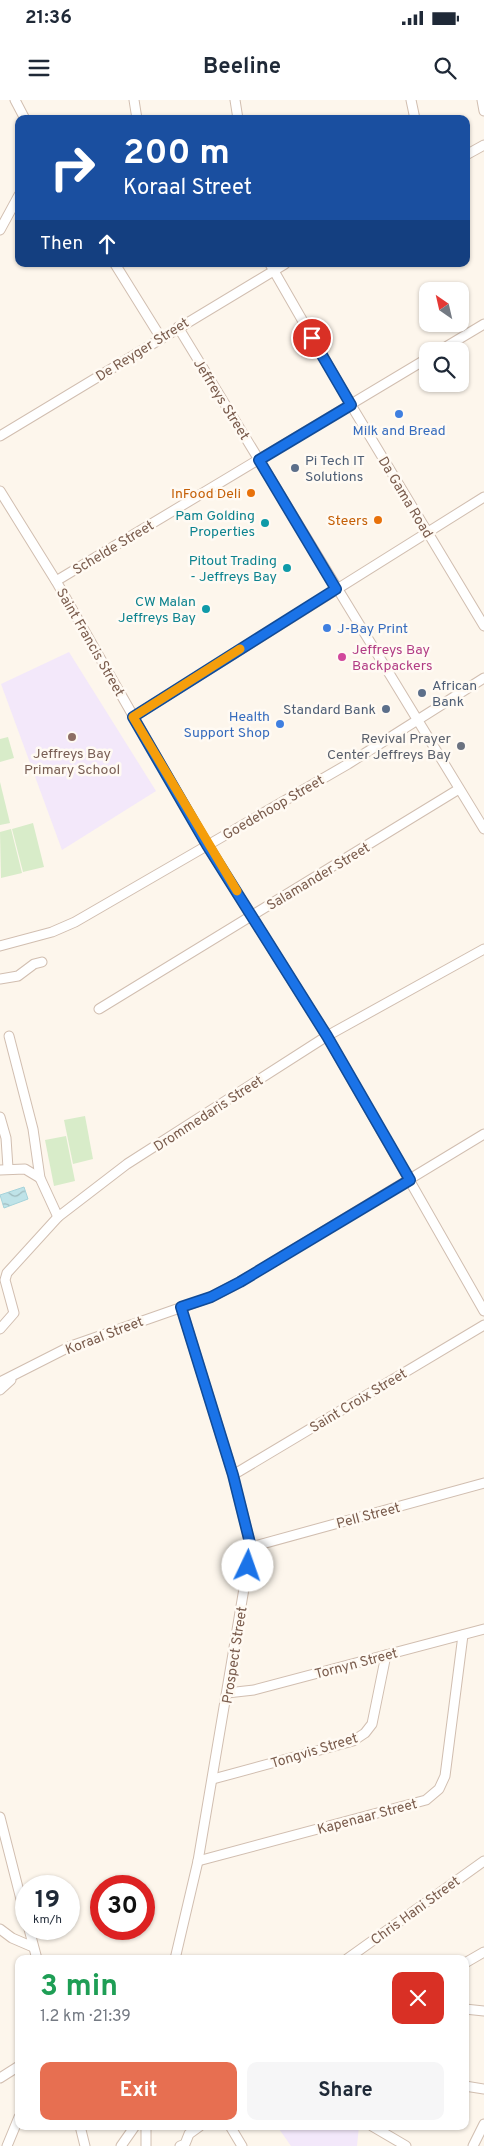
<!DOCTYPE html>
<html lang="en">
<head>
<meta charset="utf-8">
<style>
  body { margin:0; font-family:Overpass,sans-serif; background:#f6f6f7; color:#1f2937; height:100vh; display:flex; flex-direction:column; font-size:19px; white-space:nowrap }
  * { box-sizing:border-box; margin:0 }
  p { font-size:16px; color:#747a83 }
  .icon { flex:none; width:28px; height:28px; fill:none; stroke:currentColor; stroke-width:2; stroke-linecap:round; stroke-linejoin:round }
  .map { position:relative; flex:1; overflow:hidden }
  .details { position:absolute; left:15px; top:1855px; width:454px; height:175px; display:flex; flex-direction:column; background:#fff; border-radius:10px; box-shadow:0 1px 4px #0004 }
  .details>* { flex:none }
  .top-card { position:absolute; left:15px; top:15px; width:455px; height:152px; border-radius:10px; box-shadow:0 1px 4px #0004; background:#1a4fa0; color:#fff; overflow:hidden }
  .needle { width:32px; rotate:326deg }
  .buttons { position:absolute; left:419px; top:182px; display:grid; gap:10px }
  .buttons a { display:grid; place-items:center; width:50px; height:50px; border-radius:10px; background:#fff; box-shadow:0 1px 4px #0004; font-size:25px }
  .speed { position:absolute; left:15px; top:1775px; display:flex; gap:10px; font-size:25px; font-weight:700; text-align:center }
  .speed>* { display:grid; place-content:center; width:65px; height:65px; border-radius:50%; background:#fff; box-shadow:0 1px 4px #0004; line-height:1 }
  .speed small { font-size:12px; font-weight:400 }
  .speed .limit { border:8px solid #d22; background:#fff; color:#111 }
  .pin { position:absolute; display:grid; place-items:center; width:42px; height:42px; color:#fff; margin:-21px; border:2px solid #fff; border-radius:50%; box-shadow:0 1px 5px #0007 }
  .me { position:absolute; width:55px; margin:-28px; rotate:3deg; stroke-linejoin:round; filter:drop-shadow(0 0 4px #0008) }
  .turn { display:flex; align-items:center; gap:18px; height:105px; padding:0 25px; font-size:22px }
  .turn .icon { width:65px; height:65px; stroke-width:2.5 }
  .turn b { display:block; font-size:35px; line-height:42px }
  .then { display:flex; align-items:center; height:48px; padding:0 25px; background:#0003; gap:10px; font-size:19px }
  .round { display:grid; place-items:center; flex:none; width:52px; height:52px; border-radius:10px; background:#f6f6f7 }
  .overview { display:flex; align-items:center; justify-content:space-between; height:85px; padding:0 25px }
  h1 { font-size:30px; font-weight:700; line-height:38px; color:#1e9e55 }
  .cta { display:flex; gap:10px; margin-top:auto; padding:10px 25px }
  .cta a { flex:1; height:58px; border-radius:10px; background:#e76f51; color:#fff; font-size:20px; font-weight:700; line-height:58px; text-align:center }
  .cta a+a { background:#f6f6f7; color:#1f2937 }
  .status { display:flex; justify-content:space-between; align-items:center; height:35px; padding:0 25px; background:#fff; direction:ltr }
  .status svg { height:14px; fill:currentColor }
  header { display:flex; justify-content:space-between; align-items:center; height:65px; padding:0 25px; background:#fff; font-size:22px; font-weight:700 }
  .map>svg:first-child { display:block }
  .education { fill:#f3e8fa }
  .garden { fill:#d8ecc9 }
  .water { fill:url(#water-waves); stroke:#a5d3da }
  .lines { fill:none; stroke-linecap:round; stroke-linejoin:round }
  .minor-casing { stroke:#d1beb0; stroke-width:11 }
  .minor { stroke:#fff; stroke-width:9 }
  .route-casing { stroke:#114b97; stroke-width:12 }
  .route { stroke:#1a73e8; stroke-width:9 }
  .slow { stroke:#f59e0b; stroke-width:9 }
  .shop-dot { fill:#3f7fe0; stroke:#fffaf3; stroke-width:2 }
  .service-dot { fill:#5c6f8a; stroke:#fffaf3; stroke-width:2 }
  .food-dot { fill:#e8710a; stroke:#fffaf3; stroke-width:2 }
  .culture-dot { fill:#0f9aa8; stroke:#fffaf3; stroke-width:2 }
  .hotel-dot { fill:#d1479c; stroke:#fffaf3; stroke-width:2 }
  .education-dot { fill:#8d6e63; stroke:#fffaf3; stroke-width:2 }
  .worship-dot { fill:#6b7280; stroke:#fffaf3; stroke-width:2 }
  .labels { text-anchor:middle; stroke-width:5; stroke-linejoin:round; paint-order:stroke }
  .street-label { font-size:14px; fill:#7a5c4d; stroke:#fffaf3 }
  .shop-label { font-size:14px; fill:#366cbe; stroke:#fffaf3 }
  .service-label { font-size:14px; fill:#4e5e75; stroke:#fffaf3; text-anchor:start }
  .food-label { font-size:14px; fill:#c56008; stroke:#fffaf3; text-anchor:end }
  .culture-label { font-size:14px; fill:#0d838f; stroke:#fffaf3; text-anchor:end }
  .hotel-label { font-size:14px; fill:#b23c85; stroke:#fffaf3; text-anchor:start }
  .worship-label { font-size:14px; fill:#5b616d; stroke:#fffaf3; text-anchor:end }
  .education-label { font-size:14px; fill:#785e54; stroke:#fffaf3 }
</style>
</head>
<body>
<div class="status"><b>21:36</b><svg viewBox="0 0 49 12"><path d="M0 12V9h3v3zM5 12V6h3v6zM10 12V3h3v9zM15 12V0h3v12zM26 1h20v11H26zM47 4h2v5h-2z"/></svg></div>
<header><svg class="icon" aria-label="menu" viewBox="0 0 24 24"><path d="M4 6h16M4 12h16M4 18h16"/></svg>Beeline<svg class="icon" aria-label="search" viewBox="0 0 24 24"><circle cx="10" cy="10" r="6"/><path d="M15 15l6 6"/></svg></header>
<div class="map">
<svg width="484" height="2046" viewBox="0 0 484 2046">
  <defs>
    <pattern id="water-waves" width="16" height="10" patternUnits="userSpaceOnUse" patternTransform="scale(1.25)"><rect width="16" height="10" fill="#bfe3e8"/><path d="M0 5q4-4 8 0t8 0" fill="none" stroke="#a0bbbe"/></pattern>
  </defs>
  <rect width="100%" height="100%" fill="#fdf6ec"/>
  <g class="education">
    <path d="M 69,552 L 156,691 L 62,750 L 1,584 Z"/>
    <path d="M 277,2026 L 359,2026 L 357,2046 L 291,2046 Z"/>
  </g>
  <g class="garden">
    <path d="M 8,637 L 14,658 L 0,662 L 0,639 Z"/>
    <path d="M 0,682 L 10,723 L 0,725 Z"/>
    <path d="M 33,723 L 44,767 L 23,772 L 12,729 Z"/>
    <path d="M 11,729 L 22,773 L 1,778 L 0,732 Z"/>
    <path d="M 85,1016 L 93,1059 L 73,1064 L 64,1020 Z"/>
    <path d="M 66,1036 L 75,1081 L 54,1086 L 45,1040 Z"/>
  </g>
  <path class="water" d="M 24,1087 L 28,1099 L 4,1108 L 0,1095 Z"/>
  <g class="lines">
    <defs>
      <g id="minor">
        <path d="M 15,0 L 25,19"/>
        <path d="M 134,0 L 137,19"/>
        <path d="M 235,0 L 238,19"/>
        <path d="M 411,0 L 415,19"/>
        <path d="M 482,0 L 484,11"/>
        <path d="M 466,55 L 484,45"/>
        <path d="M 0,130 L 19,95"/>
        <path d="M 115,164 L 161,238"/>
        <path d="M 270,164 L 351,305 L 484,526"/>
        <path d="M 178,227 L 484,729"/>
        <path d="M 439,251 L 484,224"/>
        <path d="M 0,336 L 285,164"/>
        <path d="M 0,391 L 56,481 L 207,745 L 327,936 L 484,1211"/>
        <path d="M 56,481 L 428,258"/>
        <path d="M 133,617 L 484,397"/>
        <path d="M 0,846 L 52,832 L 75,822 L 348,664 L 484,578"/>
        <path d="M 0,879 L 18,876 L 34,864 L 42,862"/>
        <path d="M 99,909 L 459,689"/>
        <path d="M 9,936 L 33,1029 L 40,1078 L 58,1117"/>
        <path d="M 0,1017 L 6,1038 L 8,1068"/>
        <path d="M 0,1070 L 25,1069 L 40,1078"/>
        <path d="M 0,1229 L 14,1213 L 5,1180 L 7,1173 L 58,1117 L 127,1064 L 327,936 L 484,849"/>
        <path d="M 0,1282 L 71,1246 L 211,1197 L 240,1182 L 484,1034"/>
        <path d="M 0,1290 L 11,1280"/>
        <path d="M 233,1375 L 484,1225"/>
        <path d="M 251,1447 L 484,1383"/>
        <path d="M 227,1593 L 254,1590 L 484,1529"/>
        <path d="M 213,1679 L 353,1641 L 365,1633 L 372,1624 L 386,1555"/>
        <path d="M 0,1717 L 26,1819"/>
        <path d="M 198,1761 L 426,1700 L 439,1689 L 445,1676 L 463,1535"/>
        <path d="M 0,1829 L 12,1838 L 33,1847"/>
        <path d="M 29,1829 L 37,1859"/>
        <path d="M 175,1859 L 198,1761 L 251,1447 L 233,1375 L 181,1207"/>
        <path d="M 347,1859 L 484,1761"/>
        <path d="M 465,1863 L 484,1852"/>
        <path d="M 465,1909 L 484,1911"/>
        <path d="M 0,1978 L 19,1966"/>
        <path d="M 465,1986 L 484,1989"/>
        <path d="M 80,2026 L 85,2046"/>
        <path d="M 230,2026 L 242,2046"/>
        <path d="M 372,2026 L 406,2046"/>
        <path d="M 7,2046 L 19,2017"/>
        <path d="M 121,2046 L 135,2026"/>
        <path d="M 146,2046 L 146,2026"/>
        <path d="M 180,2046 L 185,2044 L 189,2034 L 200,2026"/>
        <path d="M 473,2046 L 484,2024"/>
      </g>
    </defs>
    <use href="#minor" class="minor-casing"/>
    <use href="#minor" class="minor"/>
  </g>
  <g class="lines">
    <defs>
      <path id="route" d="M 248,1466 L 251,1447 L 233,1375 L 181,1207 L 211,1197 L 240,1182 L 410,1080 L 327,936 L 207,745 L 133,617 L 336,489 L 259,360 L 351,305 L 312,238"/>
    </defs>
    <use href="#route" class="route-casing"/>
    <use href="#route" class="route"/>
    <path class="slow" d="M 237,791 L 133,617 L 240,549"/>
  </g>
  <g class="shop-dot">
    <circle cx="399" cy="314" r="5"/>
    <circle cx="327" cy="528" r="5"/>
    <circle cx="280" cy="624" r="5"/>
  </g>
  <g class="service-dot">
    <circle cx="295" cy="368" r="5"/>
    <circle cx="422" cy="593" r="5"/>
    <circle cx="386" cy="609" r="5"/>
  </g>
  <g class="food-dot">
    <circle cx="251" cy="393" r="5"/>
    <circle cx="378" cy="420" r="5"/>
  </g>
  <g class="culture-dot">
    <circle cx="265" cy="423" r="5"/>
    <circle cx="287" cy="468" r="5"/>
    <circle cx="206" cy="509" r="5"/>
  </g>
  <circle class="hotel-dot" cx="342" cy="557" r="5"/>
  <circle class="education-dot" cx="72" cy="637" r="5"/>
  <circle class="worship-dot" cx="461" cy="646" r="5"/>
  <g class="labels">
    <g class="street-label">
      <text transform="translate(142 249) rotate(-32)" y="5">De Reyger Street</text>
      <text transform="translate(222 299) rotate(58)" y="5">Jeffreys Street</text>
      <text transform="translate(406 397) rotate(59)" y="5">Da Gama Road</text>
      <text transform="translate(113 447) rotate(-31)" y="5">Schelde Street</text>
      <text transform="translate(91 542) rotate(60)" y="5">Saint Francis Street</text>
      <text transform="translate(273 707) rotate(-30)" y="5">Goedehoop Street</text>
      <text transform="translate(318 776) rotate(-31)" y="5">Salamander Street</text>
      <text transform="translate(208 1013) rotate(-33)" y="5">Drommedaris Street</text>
      <text transform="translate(104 1235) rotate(-21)" y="5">Koraal Street</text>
      <text transform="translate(358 1300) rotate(-31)" y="5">Saint Croix Street</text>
      <text transform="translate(368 1415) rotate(-15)" y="5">Pell Street</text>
      <text transform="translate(234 1555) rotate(-81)" y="5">Prospect Street</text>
      <text transform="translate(356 1563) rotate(-15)" y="5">Tornyn Street</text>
      <text transform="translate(314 1650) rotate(-17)" y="5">Tongvis Street</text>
      <text transform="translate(367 1716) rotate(-15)" y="5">Kapenaar Street</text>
      <text transform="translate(415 1810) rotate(-36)" y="5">Chris Hani Street</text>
    </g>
    <g class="shop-label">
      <text x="399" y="335">Milk and Bread</text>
      <text x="337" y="533" text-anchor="start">J-Bay Print</text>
      <text x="270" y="621" text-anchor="end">Health<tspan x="270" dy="16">Support Shop</tspan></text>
    </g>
    <g class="service-label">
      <text x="305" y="365">Pi Tech IT<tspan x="305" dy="16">Solutions</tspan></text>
      <text x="432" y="590">African<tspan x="432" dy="16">Bank</tspan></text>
      <text x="376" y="614" text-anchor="end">Standard Bank</text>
    </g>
    <g class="food-label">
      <text x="241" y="398">InFood Deli</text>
      <text x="368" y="425">Steers</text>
    </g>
    <g class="culture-label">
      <text x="255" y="420">Pam Golding<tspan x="255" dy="16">Properties</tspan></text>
      <text x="277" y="465">Pitout Trading<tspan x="277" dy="16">- Jeffreys Bay</tspan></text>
      <text x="196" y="506">CW Malan<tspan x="196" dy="16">Jeffreys Bay</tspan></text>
    </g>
    <g class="hotel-label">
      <text x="352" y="554">Jeffreys Bay<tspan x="352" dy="16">Backpackers</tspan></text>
    </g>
    <g class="worship-label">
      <text x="451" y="643">Revival Prayer<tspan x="451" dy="16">Center Jeffreys Bay</tspan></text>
    </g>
    <g class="education-label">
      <text x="72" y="658">Jeffreys Bay<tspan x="72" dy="16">Primary School</tspan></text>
    </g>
  </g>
</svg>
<div class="buttons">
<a><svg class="needle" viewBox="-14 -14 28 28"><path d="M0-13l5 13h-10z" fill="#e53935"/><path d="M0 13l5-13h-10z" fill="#747a83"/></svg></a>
<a><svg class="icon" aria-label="search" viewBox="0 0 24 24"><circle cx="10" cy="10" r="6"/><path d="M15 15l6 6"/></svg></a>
</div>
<div class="speed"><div>19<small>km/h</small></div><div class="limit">30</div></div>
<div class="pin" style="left:312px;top:238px;background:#d93025"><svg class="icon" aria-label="arrive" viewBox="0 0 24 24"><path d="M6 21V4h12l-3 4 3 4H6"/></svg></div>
<svg class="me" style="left:248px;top:1466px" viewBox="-20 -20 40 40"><circle r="19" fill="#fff"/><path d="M0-13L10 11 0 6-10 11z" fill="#1a73e8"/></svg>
<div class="top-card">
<div class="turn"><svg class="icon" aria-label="right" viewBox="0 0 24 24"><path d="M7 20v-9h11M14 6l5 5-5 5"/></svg><div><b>200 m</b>Koraal Street</div></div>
<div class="then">Then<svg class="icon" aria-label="ahead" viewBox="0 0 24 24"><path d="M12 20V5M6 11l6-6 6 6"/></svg></div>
</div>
<section class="details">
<div class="overview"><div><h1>3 min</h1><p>1.2 km · 21:39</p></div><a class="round" style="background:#d93025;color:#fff"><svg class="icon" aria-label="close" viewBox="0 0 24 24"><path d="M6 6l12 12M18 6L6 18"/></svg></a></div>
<div class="cta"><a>Exit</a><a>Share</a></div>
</section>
</div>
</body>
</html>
